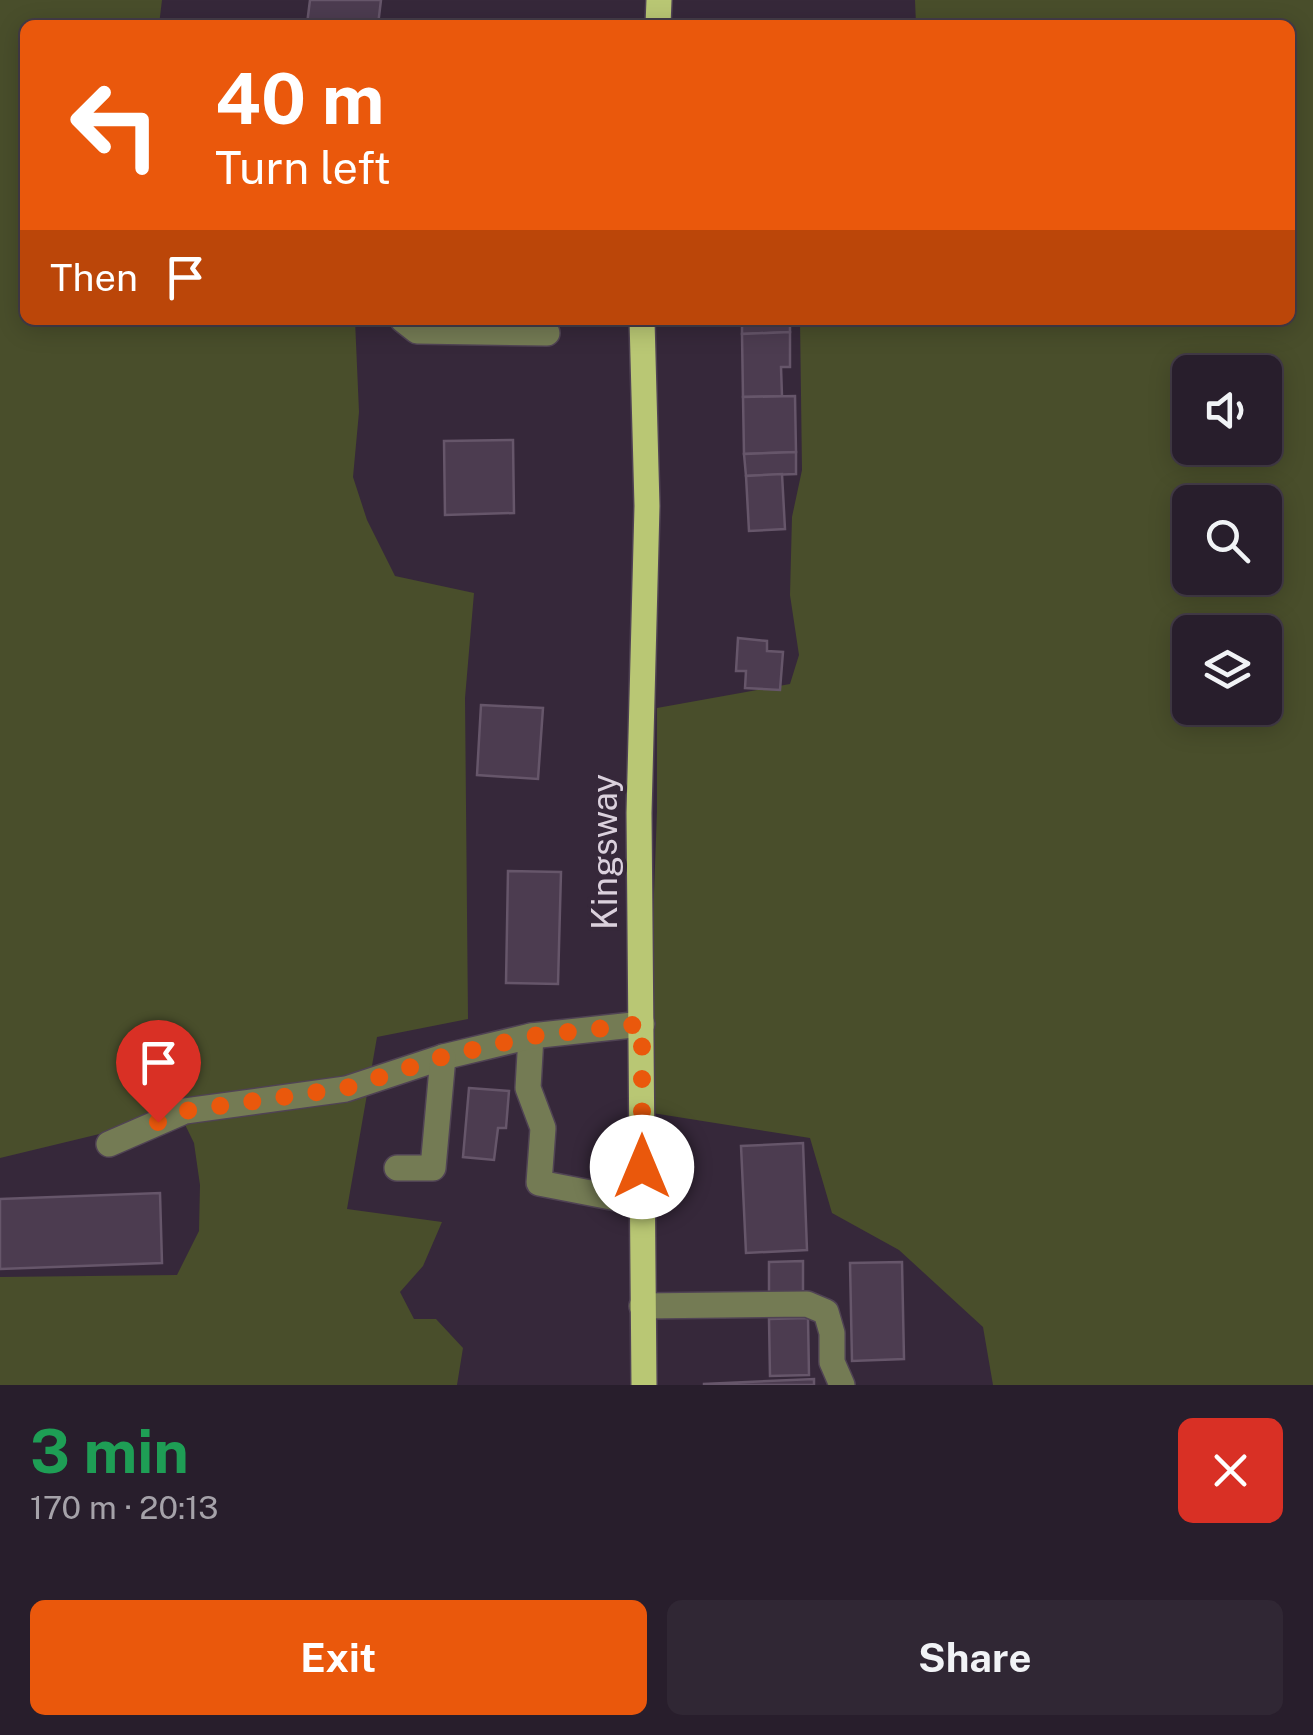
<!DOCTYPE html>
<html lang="en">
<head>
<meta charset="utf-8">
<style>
  body { margin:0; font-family:"Public Sans",sans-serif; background:#302734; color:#f1f3f6; height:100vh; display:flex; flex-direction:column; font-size:38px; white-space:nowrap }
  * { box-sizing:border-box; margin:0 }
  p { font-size:32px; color:#a5a2a9 }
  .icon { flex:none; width:55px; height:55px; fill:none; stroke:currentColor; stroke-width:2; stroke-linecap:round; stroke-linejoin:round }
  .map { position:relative; height:1385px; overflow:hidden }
  .side { display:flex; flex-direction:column; background:#281e2c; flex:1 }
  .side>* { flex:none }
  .banner { position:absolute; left:20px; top:20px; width:1275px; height:305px; border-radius:15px; box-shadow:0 5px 25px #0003,0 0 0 2px #443c48; background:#ea580c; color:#fff; overflow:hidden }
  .tools { position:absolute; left:1172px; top:355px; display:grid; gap:20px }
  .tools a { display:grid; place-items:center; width:110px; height:110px; border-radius:15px; background:#281e2c; box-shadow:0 5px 25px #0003,0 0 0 2px #443c48; font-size:50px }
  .pin { position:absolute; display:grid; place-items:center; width:85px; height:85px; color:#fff; margin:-102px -42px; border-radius:50% 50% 50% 0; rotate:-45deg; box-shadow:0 0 10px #0007 }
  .pin .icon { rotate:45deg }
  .me { position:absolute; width:110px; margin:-55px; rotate:0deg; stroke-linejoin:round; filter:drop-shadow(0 0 8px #0008) }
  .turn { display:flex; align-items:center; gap:35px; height:210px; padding:0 30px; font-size:45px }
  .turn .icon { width:130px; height:130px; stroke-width:2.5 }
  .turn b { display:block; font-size:70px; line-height:85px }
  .then { display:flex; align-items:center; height:95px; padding:0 30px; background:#0003; gap:20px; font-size:38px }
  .round { display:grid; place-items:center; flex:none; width:105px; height:105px; border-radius:15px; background:#302734 }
  .headline { display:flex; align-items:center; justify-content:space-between; height:170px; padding:0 30px }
  h1 { font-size:60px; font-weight:700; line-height:75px; color:#1e9e55 }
  .button { display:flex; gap:20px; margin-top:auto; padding:20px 30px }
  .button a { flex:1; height:115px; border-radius:15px; background:#ea580c; color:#fff; font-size:40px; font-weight:700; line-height:115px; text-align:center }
  .button a+a { background:#302734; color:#f1f3f6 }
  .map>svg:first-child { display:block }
  .green { fill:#494e2b; fill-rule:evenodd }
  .building { fill:#4c3c50; stroke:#66566a; stroke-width:2.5 }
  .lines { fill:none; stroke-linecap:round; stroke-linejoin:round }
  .minor-casing { stroke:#504354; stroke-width:28 }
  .major-casing { stroke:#504354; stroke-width:28 }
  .minor { stroke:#747b54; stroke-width:25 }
  .major { stroke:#b9c774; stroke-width:25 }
  .route { stroke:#ea580c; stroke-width:18; stroke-dasharray:0 32.4 }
  .labels { text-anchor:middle; stroke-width:8; stroke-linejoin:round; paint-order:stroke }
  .street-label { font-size:35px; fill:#dbd1dd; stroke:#36283a }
</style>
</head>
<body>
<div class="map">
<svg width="1313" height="1385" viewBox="0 0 1313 1385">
  <rect width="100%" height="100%" fill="#36283a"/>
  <g class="green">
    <path d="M 0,0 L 162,0 L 159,25 L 25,25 L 25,320 L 355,320 L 359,412 L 353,477 L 367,520 L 395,576 L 474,593 L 465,698 L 468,1019 L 377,1037 L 347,1209 L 442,1222 L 423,1266 L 400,1292 L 414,1319 L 436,1319 L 463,1348 L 457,1385 L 0,1385 L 0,1277 L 177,1275 L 199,1231 L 200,1185 L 194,1143 L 174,1102 L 116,1130 L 0,1158 Z"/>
    <path d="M 915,0 L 1313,0 L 1313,1385 L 993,1385 L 983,1327 L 899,1250 L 832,1213 L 810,1138 L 646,1112 L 657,811 L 657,708 L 790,684 L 799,655 L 790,595 L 792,517 L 802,470 L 800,320 L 1290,320 L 1290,25 L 916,25 ZM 1190,372 L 1265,372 L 1265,448 L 1190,448 ZM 1190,502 L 1265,502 L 1265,578 L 1190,578 ZM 1190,632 L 1265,632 L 1265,708 L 1190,708 Z"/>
  </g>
  <g class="building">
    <path d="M 310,0 L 381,0 L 378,25 L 307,24 Z"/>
    <path d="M 742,320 L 790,320 L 790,332 L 742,334 Z"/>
    <path d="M 790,332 L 790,367 L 781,367 L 782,396 L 743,397 L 742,334 Z"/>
    <path d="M 795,396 L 796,452 L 744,454 L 743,397 Z"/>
    <path d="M 513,440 L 514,513 L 445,515 L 444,441 Z"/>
    <path d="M 796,452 L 796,474 L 746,476 L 744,454 Z"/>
    <path d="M 782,474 L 785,529 L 749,531 L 746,476 Z"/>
    <path d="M 738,638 L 767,641 L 767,651 L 783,652 L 780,690 L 745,688 L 746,671 L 736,671 Z"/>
    <path d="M 481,705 L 543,708 L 538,779 L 477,775 Z"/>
    <path d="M 508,871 L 561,872 L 558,984 L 506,983 Z"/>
    <path d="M 469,1088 L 509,1091 L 506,1128 L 498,1128 L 494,1160 L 463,1157 Z"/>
    <path d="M 803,1143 L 807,1250 L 746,1253 L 741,1146 Z"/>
    <path d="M 160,1193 L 162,1263 L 0,1269 L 0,1199 Z"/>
    <path d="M 803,1261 L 803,1293 L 769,1294 L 769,1262 Z"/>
    <path d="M 902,1262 L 904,1359 L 852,1361 L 850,1263 Z"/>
    <path d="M 808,1318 L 809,1375 L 770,1376 L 769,1319 Z"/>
    <path d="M 814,1379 L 814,1385 L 704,1385 L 704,1384 Z"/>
  </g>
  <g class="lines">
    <defs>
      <g id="minor">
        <path d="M 403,320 L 417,331 L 547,333"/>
        <path d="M 531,1036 L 528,1088 L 543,1128 L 539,1183 L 642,1203"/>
        <path d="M 109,1144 L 185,1111 L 346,1089 L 443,1057 L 531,1036 L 642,1024"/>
        <path d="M 397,1168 L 433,1168 L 443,1057"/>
        <path d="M 642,1306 L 807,1304 L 826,1312 L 832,1333 L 832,1362 L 842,1385"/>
      </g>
      <g id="major">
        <path d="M 658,25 L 659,0"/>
        <path d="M 642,320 L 647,506 L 639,813 L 644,1385"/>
      </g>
    </defs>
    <use href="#minor" class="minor-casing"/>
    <use href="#major" class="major-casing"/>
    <use href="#minor" class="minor"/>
    <use href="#major" class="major"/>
  </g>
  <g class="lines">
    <path class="route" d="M 158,1122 L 184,1111 L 346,1088 L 442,1057 L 532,1036 L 642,1024 L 642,1167"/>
  </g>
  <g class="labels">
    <g class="street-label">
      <text transform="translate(605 852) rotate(-90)" y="12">Kingsway</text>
    </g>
  </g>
</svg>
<div class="tools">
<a><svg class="icon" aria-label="sound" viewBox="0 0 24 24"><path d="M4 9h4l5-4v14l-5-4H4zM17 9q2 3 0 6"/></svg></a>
<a><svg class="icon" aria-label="search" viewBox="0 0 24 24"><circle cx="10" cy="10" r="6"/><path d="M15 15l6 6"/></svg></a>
<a><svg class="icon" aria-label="layers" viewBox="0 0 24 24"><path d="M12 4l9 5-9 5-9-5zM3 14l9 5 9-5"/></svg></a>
</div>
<div class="pin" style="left:158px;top:1122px;background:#d93025"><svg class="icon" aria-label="arrive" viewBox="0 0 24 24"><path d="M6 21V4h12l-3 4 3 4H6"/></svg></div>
<svg class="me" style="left:642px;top:1167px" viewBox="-20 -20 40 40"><circle r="19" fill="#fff"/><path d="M0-13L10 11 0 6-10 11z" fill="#ea580c"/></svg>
<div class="banner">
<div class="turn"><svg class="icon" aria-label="left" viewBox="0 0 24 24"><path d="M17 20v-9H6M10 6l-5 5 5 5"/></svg><div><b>40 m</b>Turn left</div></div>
<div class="then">Then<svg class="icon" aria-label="arrive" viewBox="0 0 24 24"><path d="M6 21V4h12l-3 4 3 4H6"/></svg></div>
</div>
</div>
<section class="side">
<div class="headline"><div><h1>3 min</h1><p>170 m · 20:13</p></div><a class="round" style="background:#d93025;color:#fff"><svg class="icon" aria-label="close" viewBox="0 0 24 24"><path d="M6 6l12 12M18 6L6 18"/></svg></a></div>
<div class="button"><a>Exit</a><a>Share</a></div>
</section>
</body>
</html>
